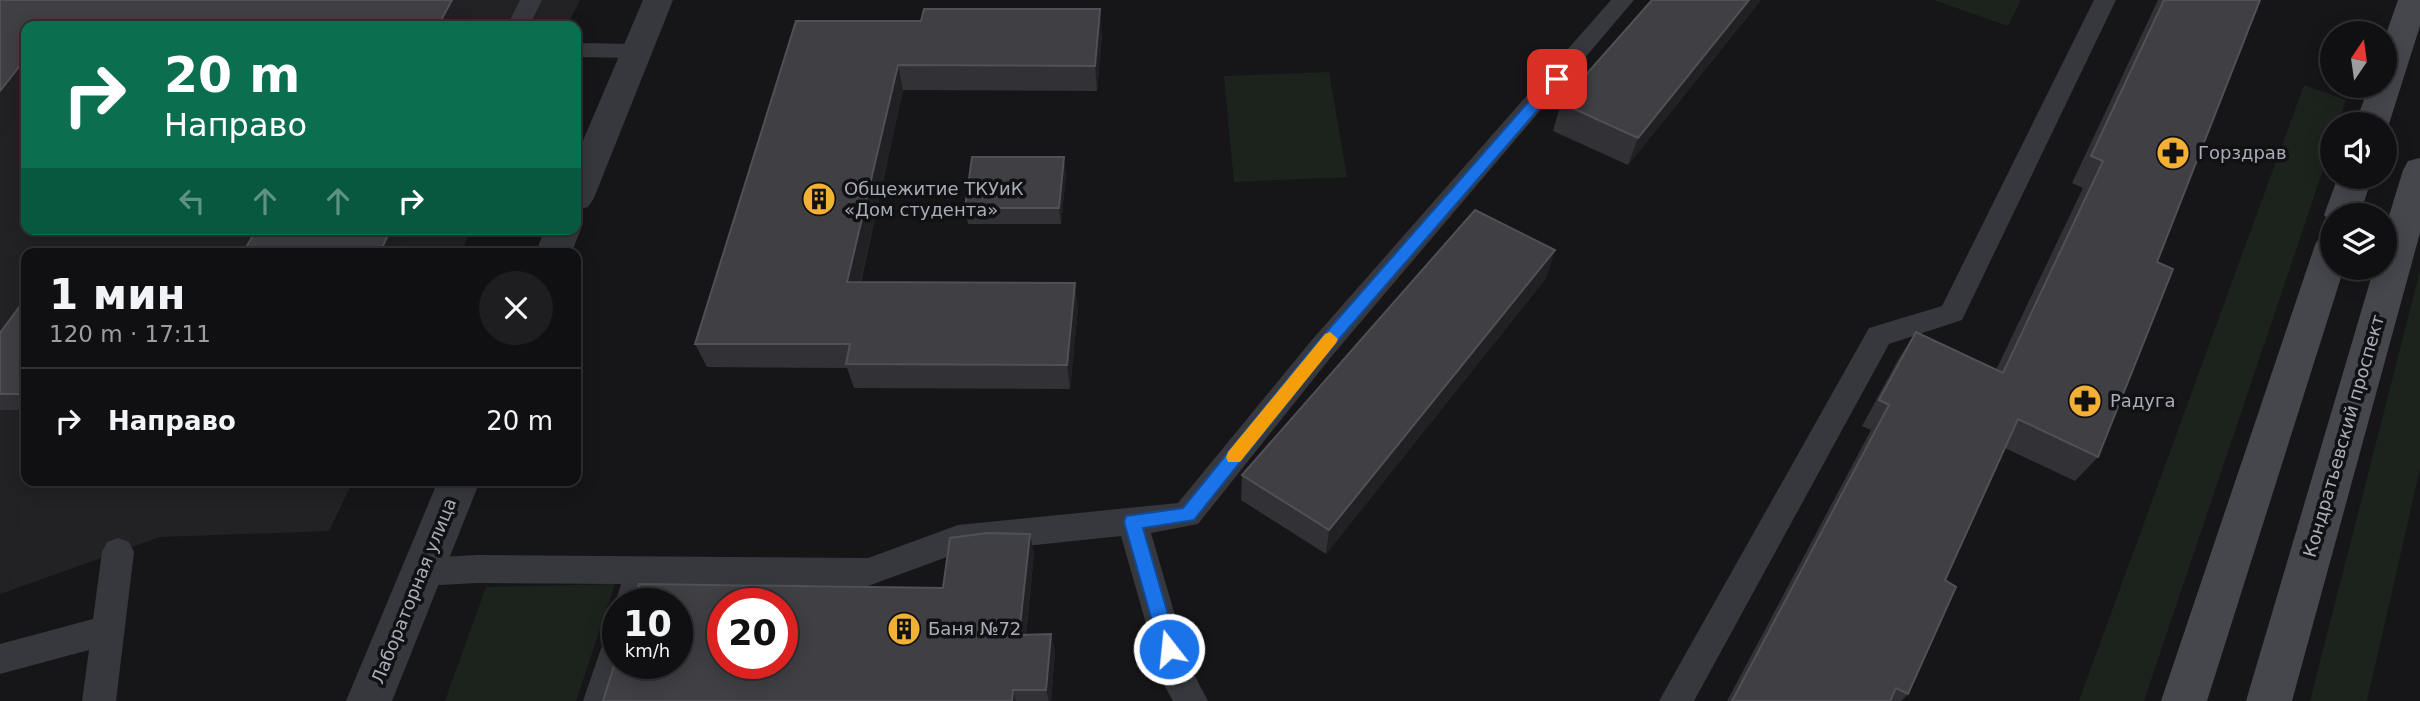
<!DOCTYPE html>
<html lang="ru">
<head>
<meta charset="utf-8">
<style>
  body { margin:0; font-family:"DejaVu Sans",sans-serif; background:#1e1e20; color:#f1f3f6; height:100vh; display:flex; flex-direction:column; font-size:26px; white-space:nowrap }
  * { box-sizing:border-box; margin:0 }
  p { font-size:23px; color:#9c9d9f }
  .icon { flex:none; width:38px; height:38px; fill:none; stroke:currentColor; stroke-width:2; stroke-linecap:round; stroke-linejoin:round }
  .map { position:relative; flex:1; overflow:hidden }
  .drawer { position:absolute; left:21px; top:248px; width:560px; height:238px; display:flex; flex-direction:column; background:#101012; border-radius:14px; box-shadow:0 4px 18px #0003,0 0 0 2px #303032 }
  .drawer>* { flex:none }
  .top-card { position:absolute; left:21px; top:21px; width:560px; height:214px; border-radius:14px; box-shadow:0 4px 18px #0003,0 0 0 2px #303032; background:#0b6e4f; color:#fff; overflow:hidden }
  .needle { width:46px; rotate:13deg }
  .controls { position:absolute; left:2320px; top:21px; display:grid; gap:14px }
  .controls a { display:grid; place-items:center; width:77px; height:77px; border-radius:50%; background:#101012; box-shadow:0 4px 18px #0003,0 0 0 2px #303032; font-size:35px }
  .speed { position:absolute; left:602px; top:588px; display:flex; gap:14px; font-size:35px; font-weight:700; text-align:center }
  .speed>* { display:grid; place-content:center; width:91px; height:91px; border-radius:50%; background:#101012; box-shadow:0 4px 18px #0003,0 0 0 2px #303032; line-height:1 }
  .speed small { font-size:18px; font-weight:400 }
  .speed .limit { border:10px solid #d22; background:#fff; color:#111 }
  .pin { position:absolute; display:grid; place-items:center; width:60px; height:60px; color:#fff; margin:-30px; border-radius:14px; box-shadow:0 4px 10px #0006 }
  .me { position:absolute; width:77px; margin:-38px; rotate:344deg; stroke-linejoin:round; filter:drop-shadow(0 0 5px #0008) }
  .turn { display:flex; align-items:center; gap:24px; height:147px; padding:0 28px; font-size:32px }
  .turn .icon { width:91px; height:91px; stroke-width:2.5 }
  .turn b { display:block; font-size:49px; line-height:60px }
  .lanes { display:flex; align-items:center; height:66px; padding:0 28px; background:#0003; justify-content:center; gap:35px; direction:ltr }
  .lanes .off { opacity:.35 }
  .round { display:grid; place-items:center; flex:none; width:74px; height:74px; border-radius:37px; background:#1e1e20 }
  .summary { display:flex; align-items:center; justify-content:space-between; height:119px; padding:0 28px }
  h1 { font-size:42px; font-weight:600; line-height:52px }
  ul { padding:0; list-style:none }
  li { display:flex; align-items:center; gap:21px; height:105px; padding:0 28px; border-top:2px solid #303032 }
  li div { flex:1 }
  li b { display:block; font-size:26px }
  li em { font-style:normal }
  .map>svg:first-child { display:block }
  .built { fill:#222225 }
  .green { fill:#1c231d }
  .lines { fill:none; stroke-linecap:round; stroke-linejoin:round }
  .service { fill:#37383d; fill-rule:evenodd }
  .tertiary { fill:#37383d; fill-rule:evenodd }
  .secondary { fill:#45474d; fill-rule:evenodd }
  .wall { fill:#323236 }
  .shaded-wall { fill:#212124 }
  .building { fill:#3f3f44; stroke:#4f5156; stroke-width:2; fill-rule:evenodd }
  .route { fill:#1a73e8; stroke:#114b97; stroke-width:2 }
  .slow { fill:#f59e0b }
  .labels { text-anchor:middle; stroke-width:7; stroke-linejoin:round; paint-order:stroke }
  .poi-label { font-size:18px; fill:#a8adb8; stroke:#111113; text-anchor:start }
  .street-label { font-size:18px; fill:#a8adb8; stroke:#111113 }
</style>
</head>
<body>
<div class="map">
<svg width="2420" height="701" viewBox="0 0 2420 701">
  <rect width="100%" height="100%" fill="#161618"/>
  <path class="built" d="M 0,0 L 580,0 L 567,26 L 26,26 L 26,229 L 472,229 L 460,254 L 26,254 L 26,481 L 353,481 L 329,531 L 160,537 L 0,594 Z"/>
  <g class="green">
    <path d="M 1934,0 L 2021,0 L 2008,26 Z"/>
    <path d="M 1329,72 L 1347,177 L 1234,182 L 1224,76 Z"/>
    <path d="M 2304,85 L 2346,100 L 2338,124 L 2333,124 L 2333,140 L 2144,701 L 2079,701 Z"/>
    <path d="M 2420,271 L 2420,469 L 2367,701 L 2310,701 Z"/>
    <path d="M 615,584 L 576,701 L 445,701 L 486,587 Z"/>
  </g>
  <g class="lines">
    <g class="service">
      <path d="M 520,0 L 542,0 L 529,26 L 507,26 Z"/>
      <path d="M 1611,0 L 1634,0 L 1331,357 L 1198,524 L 1151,533 L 1190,667 L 1208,701 L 1173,701 L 1163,683 L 1121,536 L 958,553 L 868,586 L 653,584 L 647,604 L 618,604 L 618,610 L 615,604 L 621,584 L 477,583 L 421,586 L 410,582 L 405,572 L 410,562 L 421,558 L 477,555 L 868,558 L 958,525 L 1178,503 L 1311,341 Z"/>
      <path d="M 2094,0 L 2116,0 L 1962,320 L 1889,344 L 1694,701 L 1659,701 L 1869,328 L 1942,306 Z"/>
      <path d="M 576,43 L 637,44 L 645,46 L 649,51 L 645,56 L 637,58 L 576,57 Z"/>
      <path d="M 118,538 L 129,542 L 134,552 L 116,701 L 82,701 L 89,650 L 0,674 L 0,644 L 93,619 L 102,552 L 107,542 Z"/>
      <path d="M 618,630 L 618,663 L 629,663 L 617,701 L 583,701 L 606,634 Z"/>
    </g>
    <g class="tertiary">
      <path d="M 643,0 L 673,0 L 594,198 L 588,207 L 576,210 L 576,157 Z"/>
      <path d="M 576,220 L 581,229 L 571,254 L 535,254 L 545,229 L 576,229 Z"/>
      <path d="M 438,481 L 480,481 L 392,701 L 346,701 Z"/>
    </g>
    <g class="secondary">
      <path d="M 2398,0 L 2420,0 L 2420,26 L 2389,124 L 2385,130 L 2385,124 L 2355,124 L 2369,86 L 2385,86 L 2385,37 Z"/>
      <path d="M 2420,158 L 2420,233 L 2292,701 L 2246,701 L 2374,268 L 2385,268 L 2385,229 L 2403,170 L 2408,161 Z"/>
      <path d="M 2338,177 L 2372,177 L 2360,215 L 2333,215 L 2333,225 L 2324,215 Z"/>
      <path d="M 2333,232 L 2333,268 L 2344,268 L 2207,701 L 2161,701 L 2315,245 L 2320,236 Z"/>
    </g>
  </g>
  <g class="wall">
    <path d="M 1761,0 L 1628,165 L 1553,131 L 1561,103 Z"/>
    <path d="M 2158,0 L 2260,0 L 2157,262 L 2098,457 L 2075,481 L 2005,448 L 1945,580 L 1908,694 L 1901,701 L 1727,701 L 1871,430 L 1862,426 L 1899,358 L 1916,332 L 1996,370 L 2083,188 L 2072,183 Z"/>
    <path d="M 796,21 L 1102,34 L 1097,91 L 903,90 L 861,282 L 1078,307 L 1070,389 L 854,388 L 847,368 L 707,367 L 695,344 Z"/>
    <path d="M 1066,174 L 1061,224 L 968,224 L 965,208 Z"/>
    <path d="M 1547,277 L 1326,554 L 1241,500 L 1242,475 Z"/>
    <path d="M 26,306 L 26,410 L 0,410 L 0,333 Z"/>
    <path d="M 1034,553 L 1026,635 L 1051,634 L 1055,652 L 1051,701 L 603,701 L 943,588 Z"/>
  </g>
  <g class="shaded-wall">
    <path d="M 452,0 L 475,0 L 462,26 L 438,26 Z"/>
    <path d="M 1749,0 L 1761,0 L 1628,165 L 1638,138 Z"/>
    <path d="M 1100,9 L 1102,34 L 1097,91 L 1095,66 Z"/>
    <path d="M 26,58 L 26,106 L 0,140 L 0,91 Z"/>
    <path d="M 898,65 L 903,90 L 855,306 L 847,282 Z"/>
    <path d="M 1064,157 L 1066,174 L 1061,224 L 1059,208 Z"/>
    <path d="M 391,229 L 412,229 L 399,254 L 379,254 Z"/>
    <path d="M 1555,250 L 1547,277 L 1326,554 L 1329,530 Z"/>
    <path d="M 1075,283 L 1078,307 L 1070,389 L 1067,365 Z"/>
    <path d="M 0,492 L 20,506 L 11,591 L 0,594 Z"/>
    <path d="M 1030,534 L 1034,553 L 1024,652 L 1019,635 Z"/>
    <path d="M 1051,634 L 1055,652 L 1051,701 L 1049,701 L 1046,690 Z"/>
    <path d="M 1013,690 L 1016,701 L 1012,701 Z"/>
  </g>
  <g class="building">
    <path d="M 0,0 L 452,0 L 438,26 L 26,26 L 26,58 L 0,91 Z"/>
    <path d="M 1652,0 L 1749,0 L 1638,138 L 1561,103 Z"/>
    <path d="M 2164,0 L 2260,0 L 2157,262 L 2173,269 L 2098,457 L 2018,419 L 1945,580 L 1956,587 L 1908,694 L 1896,688 L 1890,701 L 1732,701 L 1889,405 L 1879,400 L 1916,332 L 2003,373 L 2103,161 L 2091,156 Z"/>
    <path d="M 924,9 L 1100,9 L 1095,66 L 898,65 L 847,282 L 1075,283 L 1067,365 L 846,364 L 850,344 L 695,344 L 796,21 L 921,21 Z"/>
    <path d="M 972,157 L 1064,157 L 1059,208 L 965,208 Z"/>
    <path d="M 1475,210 L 1555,250 L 1329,530 L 1242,475 Z"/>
    <path d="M 257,229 L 391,229 L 379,254 L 242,254 Z"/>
    <path d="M 20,306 L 26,306 L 26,394 L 0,394 L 0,333 Z"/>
    <path d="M 987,533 L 1030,534 L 1019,635 L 1051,634 L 1046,690 L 1013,690 L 1012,701 L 603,701 L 618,653 L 618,663 L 677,663 L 677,604 L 633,604 L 639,584 L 943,588 L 950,538 ZM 723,604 L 782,604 L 782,663 L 723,663 Z"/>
  </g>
  <path class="route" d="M 1557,74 L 1562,75 L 1562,82 L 1327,353 L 1194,520 L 1143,528 L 1178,649 L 1175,656 L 1169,658 L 1162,656 L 1124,522 L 1126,516 L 1183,508 L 1316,344 L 1552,75 Z"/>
  <path class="slow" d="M 1330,332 L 1338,339 L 1336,343 L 1240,462 L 1228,462 L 1226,457 L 1228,452 L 1325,334 Z"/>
  <defs>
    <symbol id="pharmacy-disc" viewBox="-11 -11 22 22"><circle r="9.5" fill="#f2b134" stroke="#111113"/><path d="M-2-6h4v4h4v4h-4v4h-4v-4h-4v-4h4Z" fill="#111"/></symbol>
    <symbol id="building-disc" viewBox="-11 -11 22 22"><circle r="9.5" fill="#f2b134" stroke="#111113"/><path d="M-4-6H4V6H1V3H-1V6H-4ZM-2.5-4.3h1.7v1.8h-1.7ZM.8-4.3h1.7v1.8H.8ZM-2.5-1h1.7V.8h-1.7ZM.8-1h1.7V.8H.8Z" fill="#111"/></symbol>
  </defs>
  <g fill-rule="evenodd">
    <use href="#pharmacy-disc" x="2154" y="134" width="38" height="38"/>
    <use href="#building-disc" x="800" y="180" width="38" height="38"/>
    <use href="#pharmacy-disc" x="2066" y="382" width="38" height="38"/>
    <use href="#building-disc" x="885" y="610" width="38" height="38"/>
  </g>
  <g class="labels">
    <g class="poi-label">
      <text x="2198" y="159">Горздрав</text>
      <text x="844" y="195">Общежитие ТКУиК<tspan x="844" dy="21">«Дом студента»</tspan></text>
      <text x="2110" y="407">Радуга</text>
      <text x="928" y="635">Баня №72</text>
    </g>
    <g class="street-label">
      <text transform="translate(2344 436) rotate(-74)" y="6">Кондратьевский проспект</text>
      <text transform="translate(414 591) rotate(-68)" y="6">Лабораторная улица</text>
    </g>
  </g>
</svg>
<div class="controls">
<a><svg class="needle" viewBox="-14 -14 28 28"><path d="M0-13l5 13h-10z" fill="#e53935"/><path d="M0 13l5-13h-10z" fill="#9c9d9f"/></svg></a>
<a><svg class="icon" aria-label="sound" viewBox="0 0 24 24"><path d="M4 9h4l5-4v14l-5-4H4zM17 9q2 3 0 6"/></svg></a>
<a><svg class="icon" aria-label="layers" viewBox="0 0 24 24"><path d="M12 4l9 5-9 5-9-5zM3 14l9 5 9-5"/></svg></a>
</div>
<div class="speed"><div>10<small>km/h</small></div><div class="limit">20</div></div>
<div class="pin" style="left:1557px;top:79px;background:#d93025"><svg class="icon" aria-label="arrive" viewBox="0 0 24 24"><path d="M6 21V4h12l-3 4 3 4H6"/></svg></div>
<svg class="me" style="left:1169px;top:649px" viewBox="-20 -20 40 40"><circle r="17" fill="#1a73e8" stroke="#fff" stroke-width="3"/><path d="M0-11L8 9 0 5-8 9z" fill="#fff"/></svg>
<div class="top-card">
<div class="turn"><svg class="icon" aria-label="right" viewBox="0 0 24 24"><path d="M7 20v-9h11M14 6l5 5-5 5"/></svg><div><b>20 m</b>Направо</div></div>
<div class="lanes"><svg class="icon off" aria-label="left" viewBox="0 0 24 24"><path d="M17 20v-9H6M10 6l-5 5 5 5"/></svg><svg class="icon off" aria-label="ahead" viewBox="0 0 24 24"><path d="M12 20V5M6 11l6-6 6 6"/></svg><svg class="icon off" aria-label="ahead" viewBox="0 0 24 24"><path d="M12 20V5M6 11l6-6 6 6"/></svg><svg class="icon" aria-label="right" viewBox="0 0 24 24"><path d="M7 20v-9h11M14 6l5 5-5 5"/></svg></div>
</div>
<section class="drawer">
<div class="summary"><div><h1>1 мин</h1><p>120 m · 17:11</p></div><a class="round"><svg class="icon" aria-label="close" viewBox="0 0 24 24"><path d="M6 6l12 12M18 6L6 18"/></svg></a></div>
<ul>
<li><svg class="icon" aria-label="right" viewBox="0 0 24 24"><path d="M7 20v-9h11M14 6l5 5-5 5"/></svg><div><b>Направо</b></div><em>20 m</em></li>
</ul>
</section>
</div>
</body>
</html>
